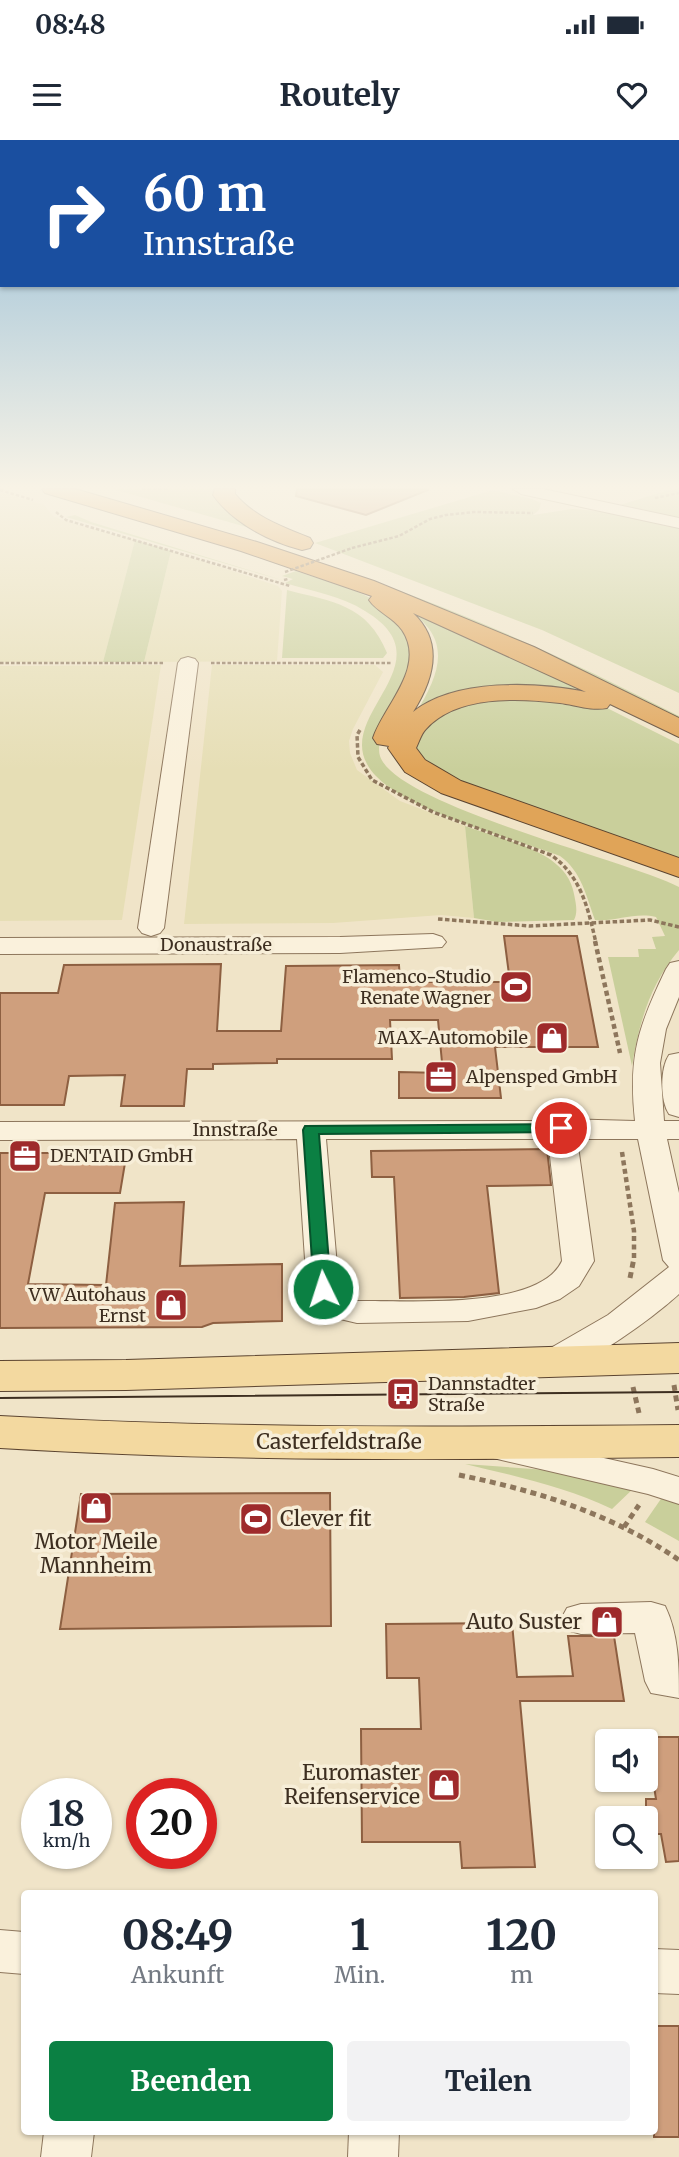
<!DOCTYPE html>
<html lang="de">
<head>
<meta charset="utf-8">
<style>
  body { margin:0; font-family:Merriweather,serif; background:#f2f2f3; color:#1f2937; height:100vh; display:flex; flex-direction:column; font-size:26px; white-space:nowrap }
  * { box-sizing:border-box; margin:0 }
  p { font-size:23px; color:#747a83 }
  .icon { flex:none; width:38px; height:38px; fill:none; stroke:currentColor; stroke-width:2; stroke-linecap:round; stroke-linejoin:round }
  .map { position:relative; flex:1; overflow:hidden }
  .side { position:absolute; left:21px; top:1750px; width:637px; height:245px; display:flex; flex-direction:column; background:#fff; border-radius:7px; box-shadow:0 2px 5px #0004 }
  .side>* { flex:none }
  .hud { position:absolute; left:0px; top:0px; width:679px; height:147px; box-shadow:0 2px 5px #0004; background:#1a4fa0; color:#fff; overflow:hidden }
  .controls { position:absolute; left:595px; top:1589px; display:grid; gap:14px }
  .controls a { display:grid; place-items:center; width:63px; height:63px; border-radius:7px; background:#fff; box-shadow:0 2px 5px #0004; font-size:35px }
  .speed { position:absolute; left:21px; top:1638px; display:flex; gap:14px; font-size:35px; font-weight:700; text-align:center }
  .speed>* { display:grid; place-content:center; width:91px; height:91px; border-radius:50%; background:#fff; box-shadow:0 2px 5px #0004; line-height:1 }
  .speed small { font-size:18px; font-weight:400 }
  .speed .limit { border:10px solid #d22; background:#fff; color:#111 }
  .pin { position:absolute; display:grid; place-items:center; width:60px; height:60px; color:#fff; margin:-30px; border:4px solid #fff; border-radius:50%; box-shadow:0 2px 7px #0007 }
  .me { position:absolute; width:77px; margin:-38px; rotate:356deg; stroke-linejoin:round; filter:drop-shadow(0 0 5px #0008) }
  .turn { display:flex; align-items:center; gap:24px; height:147px; padding:0 28px; font-size:32px }
  .turn .icon { width:91px; height:91px; stroke-width:2.5 }
  .turn b { display:block; font-size:49px; line-height:60px }
  .eta { display:flex; justify-content:space-evenly; align-items:center; height:119px; text-align:center }
  .eta b { font-size:42px; font-weight:700; line-height:49px }
  .action { display:flex; gap:14px; margin-top:auto; padding:14px 28px }
  .action a { flex:1; height:80px; border-radius:7px; background:#0b8043; color:#fff; font-size:28px; font-weight:700; line-height:80px; text-align:center }
  .action a+a { background:#f2f2f3; color:#1f2937 }
  .status { display:flex; justify-content:space-between; align-items:center; height:49px; padding:0 35px; background:#fff; direction:ltr }
  .status svg { height:19px; fill:currentColor }
  header { display:flex; justify-content:space-between; align-items:center; height:91px; padding:0 28px; background:#fff; font-size:32px; font-weight:700 }
  .map>svg:first-child { display:block }
  .farmland { fill:#e6deb5 }
  .green { fill:#c9cf9b }
  .building { fill:#cf9f7d; stroke:#8d5f41; stroke-width:2 }
  .lines { fill:none; stroke-linecap:round; stroke-linejoin:round }
  .minor-casing { stroke:#8d765c; stroke-width:2 }
  .major-casing { stroke:#5b4430; stroke-width:2 }
  .highway-casing { stroke:#5b4430; stroke-width:2 }
  .path-far3 { stroke:#8d765c; stroke-width:2.5; stroke-dasharray:3.5 2; stroke-linecap:butt }
  .path-far2 { stroke:#8d765c; stroke-width:3.5; stroke-dasharray:4.5 2.5; stroke-linecap:butt }
  .path-far1 { stroke:#8d765c; stroke-width:4.5; stroke-dasharray:5 3.5; stroke-linecap:butt }
  .path { stroke:#8d765c; stroke-width:5; stroke-dasharray:6 4.5; stroke-linecap:butt }
  .minor { fill:#faf1dc; fill-rule:evenodd }
  .major { fill:#f3d9a0; fill-rule:evenodd }
  .highway { fill:#e0a458; fill-rule:evenodd }
  .tram { stroke:#3d2e20; stroke-width:2 }
  .path-bridge { stroke:#8d765c; stroke-width:2.5; stroke-dasharray:3.5 2; stroke-linecap:butt }
  .route { fill:#0b8043; stroke:#07532c; stroke-width:2 }
  .labels { text-anchor:middle; stroke-width:7; stroke-linejoin:round; paint-order:stroke }
  .street-label { font-size:18px; fill:#3d2e20; stroke:#f7eed8 }
  .poi-label { font-size:18px; fill:#3d2e20; stroke:#f7eed8; text-anchor:end }
  .near-street-label { font-size:21px; fill:#3d2e20; stroke:#f7eed8 }
  .near-poi-label { font-size:21px; fill:#3d2e20; stroke:#f7eed8; text-anchor:end }
</style>
</head>
<body>
<div class="status"><b>08:48</b><svg viewBox="0 0 49 12"><path d="M0 12V9h3v3zM5 12V6h3v6zM10 12V3h3v9zM15 12V0h3v12zM26 1h20v11H26zM47 4h2v5h-2z"/></svg></div>
<header><svg class="icon" aria-label="menu" viewBox="0 0 24 24"><path d="M4 6h16M4 12h16M4 18h16"/></svg>Routely<svg class="icon" aria-label="heart" viewBox="0 0 24 24"><path d="M12 20l-8-8c-3-5 5-10 8-4 3-6 11-1 8 4z"/></svg></header>
<div class="map">
<svg width="679" height="2017" viewBox="0 0 679 2017">
  <rect width="100%" height="100%" fill="#f0e4c8"/>
  <g class="farmland">
    <path d="M 0,352 L 44,365 L 53,376 L 64,381 L 135,400 L 103,522 L 0,522 Z"/>
    <path d="M 171,411 L 278,446 L 282,451 L 277,521 L 144,522 Z"/>
    <path d="M 161,525 L 122,780 L 0,781 L 0,526 Z"/>
    <path d="M 212,525 L 375,525 L 383,532 L 353,589 L 349,601 L 350,613 L 357,630 L 400,661 L 465,686 L 474,778 L 441,775 L 333,783 L 184,784 Z"/>
  </g>
  <g class="green">
    <path d="M 64,349 L 74,349 C 172,377 271,405 368,439 C 475,477 578,524 679,576 L 679,581 L 585,534 L 165,378 Z"/>
    <path d="M 113,349 L 216,349 L 215,351 L 260,391 Z"/>
    <path d="M 672,349 L 679,349 L 679,378 L 620,365 Z"/>
    <path d="M 493,350 L 532,359 L 541,363 L 539,370 L 533,375 L 572,369 L 599,371 L 679,388 L 679,553 L 542,490 L 315,403 Z"/>
    <path d="M 75,375 L 91,382 L 285,441 L 66,377 Z"/>
    <path d="M 135,400 L 171,411 L 144,522 L 103,522 Z"/>
    <path d="M 296,431 C 327,442 367,450 392,473 C 402,483 408,499 416,511 C 407,533 373,595 380,616 C 396,665 626,720 679,747 L 679,810 C 650,844 639,883 632,926 L 608,817 L 639,817 L 638,809 L 656,809 L 652,797 L 665,796 L 656,777 C 634,772 616,782 595,780 C 586,756 582,732 560,716 C 513,698 390,668 367,624 C 338,572 448,521 365,471 C 342,456 312,451 285,443 L 293,439 L 282,436 Z"/>
    <path d="M 287,450 C 333,462 367,464 387,513 L 383,518 L 282,518 Z"/>
    <path d="M 411,472 L 603,557 L 548,550 L 416,573 C 438,536 454,502 411,472 Z"/>
    <path d="M 515,556 L 605,567 L 679,604 L 679,723 L 437,635 L 413,609 L 416,593 L 451,567 Z"/>
    <path d="M 465,686 C 502,700 567,710 574,754 C 576,764 578,772 574,780 L 497,782 L 474,778 Z"/>
    <path d="M 465,1324 L 547,1330 L 636,1346 L 612,1369 C 565,1347 515,1336 465,1324 Z"/>
    <path d="M 665,1353 L 679,1359 L 679,1401 L 645,1382 Z"/>
  </g>
  <g class="building">
    <path d="M 297,349 L 427,349 L 428,350 L 366,375 L 296,356 Z"/>
    <path d="M 504,796 L 577,796 L 598,907 L 495,907 L 501,958 L 399,958 L 399,932 L 443,933 L 438,880 L 390,880 L 392,919 L 277,919 L 277,923 L 213,924 L 213,929 L 187,929 L 184,966 L 121,966 L 125,935 L 69,936 L 64,965 L 0,965 L 0,853 L 58,853 L 64,825 L 221,824 L 217,891 L 281,891 L 286,826 L 399,825 L 400,842 L 510,842 Z"/>
    <path d="M 547,1009 L 551,1045 L 487,1046 L 499,1153 L 464,1157 L 400,1158 L 394,1037 L 372,1037 L 371,1011 Z"/>
    <path d="M 0,1013 L 53,1013 L 51,1023 L 125,1023 L 120,1053 L 45,1053 L 28,1144 L 106,1145 L 115,1063 L 184,1062 L 180,1126 L 282,1124 L 282,1181 L 213,1183 L 202,1187 L 0,1188 Z"/>
    <path d="M 330,1353 L 331,1486 L 60,1489 L 81,1354 Z"/>
    <path d="M 512,1483 L 517,1537 L 573,1536 L 568,1496 L 614,1496 L 624,1561 L 520,1561 L 535,1727 L 462,1728 L 460,1702 L 362,1702 L 361,1589 L 421,1589 L 419,1538 L 387,1538 L 386,1484 Z"/>
    <path d="M 646,1597 L 679,1597 L 679,1721 L 666,1722 L 661,1694 L 646,1694 L 646,1659 L 656,1659 Z"/>
    <rect x="654" y="1886" width="25" height="111"/>
  </g>
  <g class="lines">
    <defs>
      <g id="minor">
        <path d="M 513,349 L 543,349 L 679,378 L 679,388 L 521,354 Z"/>
        <path d="M 188,517 L 195,519 L 198,523 L 164,788 L 160,793 L 151,796 L 142,793 L 138,788 L 178,523 L 181,519 Z"/>
        <path d="M 433,794 L 442,797 L 446,802 L 442,807 L 340,813 L 0,814 L 0,798 L 340,797 Z"/>
        <path d="M 679,821 L 679,857 L 666,889 L 660,923 L 664,981 L 679,981 L 679,999 L 667,999 L 679,1053 L 679,1154 C 655,1176 589,1225 558,1231 C 552,1233 548,1231 542,1229 L 537,1221 L 542,1213 L 608,1175 L 669,1127 L 663,1120 L 638,999 L 577,999 L 594,1121 L 579,1146 L 560,1159 L 536,1168 L 468,1181 L 357,1183 L 323,1175 L 307,1149 L 297,999 L 0,1000 L 0,982 L 552,981 L 561,979 L 635,981 C 628,916 638,887 666,829 L 670,823 ZM 326,999 L 548,999 L 562,1121 C 539,1171 405,1160 357,1161 L 346,1159 L 339,1149 Z"/>
        <path d="M 679,913 L 679,977 L 669,974 C 660,961 660,928 669,915 Z"/>
        <path d="M 506,1296 L 653,1329 L 679,1337 L 679,1364 L 648,1354 L 493,1318 L 488,1309 L 493,1300 Z"/>
        <path d="M 651,1462 L 665,1466 C 679,1495 679,1527 679,1558 L 651,1553 L 645,1541 L 635,1493 L 581,1494 L 567,1490 L 561,1479 L 567,1468 L 581,1464 Z"/>
        <path d="M 0,1790 L 24,1792 L 24,1834 L 0,1832 Z"/>
        <path d="M 654,1809 L 679,1810 L 679,1854 L 654,1853 Z"/>
        <path d="M 44,1992 L 94,1992 L 91,2017 L 41,2017 Z"/>
        <path d="M 349,1992 L 399,1992 L 398,2017 L 348,2017 Z"/>
      </g>
      <g id="major">
        <path d="M 679,1203 L 679,1233 L 126,1250 L 0,1251 L 0,1221 L 126,1220 Z"/>
        <path d="M 0,1276 C 226,1289 453,1287 679,1285 L 679,1317 C 453,1320 226,1322 0,1308 Z"/>
      </g>
      <g id="highway">
        <path d="M 42,349 L 75,349 L 257,402 L 374,441 L 534,507 L 679,578 L 679,597 L 610,564 L 607,568 C 592,571 575,565 560,563 C 518,558 457,555 426,589 C 421,594 419,602 416,608 L 425,620 L 461,641 L 679,718 L 679,737 L 441,653 L 405,632 L 388,608 L 389,606 L 377,604 L 373,598 C 384,565 427,527 402,490 C 393,477 377,472 369,460 L 372,456 L 241,411 L 45,353 ZM 413,473 L 586,552 C 537,542 455,538 413,572 C 434,539 444,502 413,473 Z"/>
        <path d="M 215,349 L 235,349 L 235,354 C 254,377 283,387 310,398 L 313,403 L 310,408 L 302,410 C 270,402 233,383 213,355 Z"/>
      </g>
    </defs>
    <use href="#minor" class="minor-casing"/>
    <use href="#major" class="major-casing"/>
    <use href="#highway" class="highway-casing"/>
    <g class="path-far3">
      <path d="M 142,349 L 168,349"/>
      <path d="M 0,350 L 33,360"/>
      <path d="M 655,358 L 679,353"/>
      <path d="M 56,372 L 66,380 L 290,446"/>
      <path d="M 352,408 L 399,396 L 430,379 L 446,375 L 474,372 L 533,373"/>
      <path d="M 0,523 L 164,523"/>
      <path d="M 211,523 L 392,523"/>
    </g>
    <g class="path-far2">
      <path d="M 360,590 L 357,595 L 358,617 L 372,640 L 433,672 L 551,715 C 581,736 588,768 596,803"/>
      <path d="M 438,779 L 530,786 L 650,780 L 679,787"/>
    </g>
    <g class="path-far1">
      <path d="M 595,801 L 620,913"/>
      <path d="M 622,1012 L 634,1091 L 634,1120"/>
    </g>
    <g class="path">
      <path d="M 630,1138 L 634,1118"/>
      <path d="M 674,1245 L 678,1270"/>
      <path d="M 633,1247 L 639,1273"/>
      <path d="M 459,1335 C 538,1351 612,1374 679,1420"/>
      <path d="M 624,1387 L 639,1365"/>
    </g>
    <use href="#minor" class="minor"/>
    <use href="#major" class="major"/>
    <use href="#highway" class="highway"/>
    <path class="tram" d="M 0,1258 L 679,1252"/>
    <g class="path-bridge">
      <path d="M 285,432 L 352,408"/>
      <path d="M 284,440 L 288,439"/>
    </g>
  </g>
  <linearGradient id="sky" x2="0" y2="1"><stop stop-color="#8fbad6"/><stop offset="0.55" stop-color="#f8f3e6"/><stop offset="1" stop-color="#f8f3e6" stop-opacity="0"/></linearGradient>
  <rect width="679" height="631" fill="url(#sky)"/>
  <path class="route" d="M 561,984 L 569,988 L 566,992 L 319,994 L 331,1149 L 329,1153 L 317,1153 L 314,1149 L 303,990 L 305,986 Z"/>
  <defs>
    <symbol id="stadium-square" viewBox="-11 -11 22 22"><rect x="-9" y="-9" width="18" height="18" rx="4" fill="#9e2a2b" stroke="#f7eed8"/><path d="M0-5a6.5 5 0 1 0 0 10a6.5 5 0 1 0 0-10ZM-3.5-1.8h7v3.6h-7Z" fill="#fff"/></symbol>
    <symbol id="shop-square" viewBox="-11 -11 22 22"><rect x="-9" y="-9" width="18" height="18" rx="4" fill="#9e2a2b" stroke="#f7eed8"/><path d="M-5-2.5h2.3a2.7 3.5 0 0 1 5.4 0H5L5.5 6h-11ZM-1.5-2.5h3a1.5 2.3 0 0 0-3 0Z" fill="#fff"/></symbol>
    <symbol id="office-square" viewBox="-11 -11 22 22"><rect x="-9" y="-9" width="18" height="18" rx="4" fill="#9e2a2b" stroke="#f7eed8"/><path d="M-6-3h4V-5.5h4V-3h4V5H-6ZM-1-4.5V-3h2v-1.5ZM-6 0V1H6V0Z" fill="#fff"/></symbol>
    <symbol id="bus-square" viewBox="-11 -11 22 22"><rect x="-9" y="-9" width="18" height="18" rx="4" fill="#9e2a2b" stroke="#f7eed8"/><path d="M-5-6H5V4H4V6H2V4H-2V6H-4V4H-5ZM-3.5-4V0h7V-4ZM-3.5 1.2v1.5H-2V1.2ZM2 1.2v1.5H3.5V1.2Z" fill="#fff"/></symbol>
  </defs>
  <g fill-rule="evenodd">
    <use href="#stadium-square" x="497" y="828" width="38" height="38"/>
    <use href="#shop-square" x="533" y="879" width="38" height="38"/>
    <use href="#office-square" x="422" y="918" width="38" height="38"/>
    <use href="#office-square" x="6" y="997" width="38" height="38"/>
    <use href="#shop-square" x="152" y="1146" width="38" height="38"/>
    <use href="#bus-square" x="384" y="1235" width="38" height="38"/>
    <use href="#shop-square" x="77" y="1349" width="38" height="38"/>
    <use href="#stadium-square" x="237" y="1360" width="38" height="38"/>
    <use href="#shop-square" x="588" y="1463" width="38" height="38"/>
    <use href="#shop-square" x="425" y="1626" width="38" height="38"/>
  </g>
  <g class="labels">
    <g class="street-label">
      <text x="216" y="811">Donaustraße</text>
      <text x="235" y="996">Innstraße</text>
    </g>
    <g class="poi-label">
      <text x="491" y="843">Flamenco-Studio<tspan x="491" dy="21">Renate Wagner</tspan></text>
      <text x="528" y="904">MAX-Automobile</text>
      <text x="466" y="943" text-anchor="start">Alpensped GmbH</text>
      <text x="50" y="1022" text-anchor="start">DENTAID GmbH</text>
      <text x="146" y="1161">VW Autohaus<tspan x="146" dy="21">Ernst</tspan></text>
      <text x="428" y="1250" text-anchor="start">Dannstadter<tspan x="428" dy="21">Straße</tspan></text>
    </g>
    <g class="near-street-label">
      <text x="339" y="1309">Casterfeldstraße</text>
    </g>
    <g class="near-poi-label">
      <text x="280" y="1386" text-anchor="start">Clever fit</text>
      <text x="96" y="1409" text-anchor="middle">Motor Meile<tspan x="96" dy="24">Mannheim</tspan></text>
      <text x="582" y="1489">Auto Suster</text>
      <text x="420" y="1640">Euromaster<tspan x="420" dy="24">Reifenservice</tspan></text>
    </g>
  </g>
</svg>
<div class="controls">
<a><svg class="icon" aria-label="sound" viewBox="0 0 24 24"><path d="M4 9h4l5-4v14l-5-4H4zM17 9q2 3 0 6"/></svg></a>
<a><svg class="icon" aria-label="search" viewBox="0 0 24 24"><circle cx="10" cy="10" r="6"/><path d="M15 15l6 6"/></svg></a>
</div>
<div class="speed"><div>18<small>km/h</small></div><div class="limit">20</div></div>
<div class="pin" style="left:561px;top:988px;background:#d93025"><svg class="icon" aria-label="arrive" viewBox="0 0 24 24"><path d="M6 21V4h12l-3 4 3 4H6"/></svg></div>
<svg class="me" style="left:323px;top:1149px" viewBox="-20 -20 40 40"><circle r="17" fill="#0b8043" stroke="#fff" stroke-width="3"/><path d="M0-11L8 9 0 5-8 9z" fill="#fff"/></svg>
<div class="hud">
<div class="turn"><svg class="icon" aria-label="right" viewBox="0 0 24 24"><path d="M7 20v-9h11M14 6l5 5-5 5"/></svg><div><b>60 m</b>Innstraße</div></div>
</div>
<section class="side">
<div class="eta">
<div><b>08:49</b><p>Ankunft</p></div>
<div><b>1</b><p>Min.</p></div>
<div><b>120</b><p>m</p></div>
</div>
<div class="action"><a>Beenden</a><a>Teilen</a></div>
</section>
</div>
</body>
</html>
